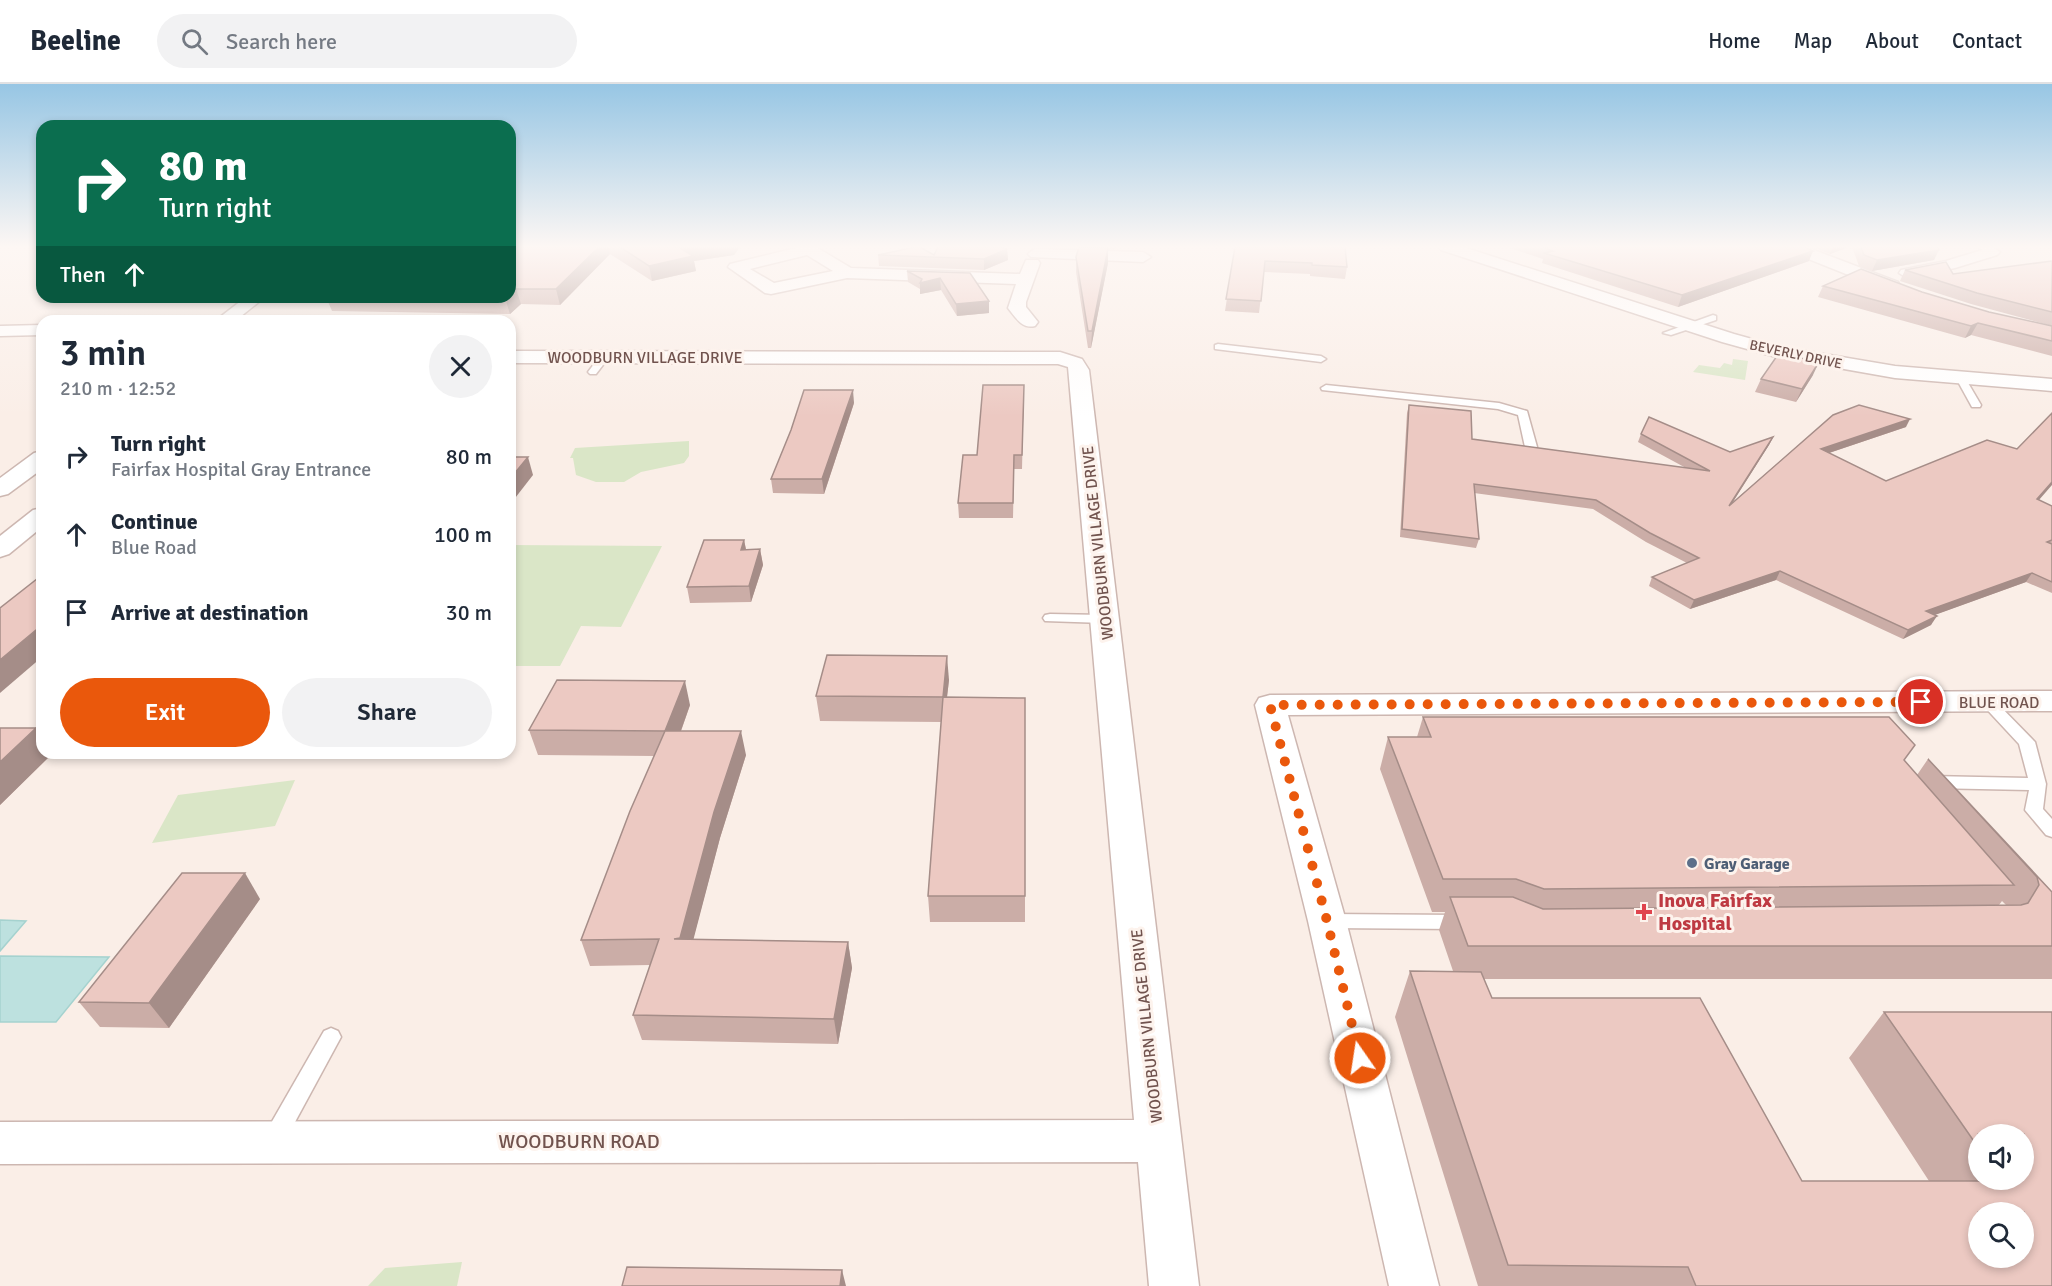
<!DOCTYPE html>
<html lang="en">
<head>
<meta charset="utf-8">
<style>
  body { margin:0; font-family:Signika,sans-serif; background:#f2f2f3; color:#1f2937; height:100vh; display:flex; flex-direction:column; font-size:22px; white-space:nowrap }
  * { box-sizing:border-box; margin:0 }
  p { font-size:20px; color:#747a83 }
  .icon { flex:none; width:33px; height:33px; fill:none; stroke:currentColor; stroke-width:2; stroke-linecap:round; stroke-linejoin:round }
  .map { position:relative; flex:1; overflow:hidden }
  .drawer { position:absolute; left:36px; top:231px; width:480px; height:444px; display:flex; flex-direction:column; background:#fff; border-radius:18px; box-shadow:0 3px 9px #0003 }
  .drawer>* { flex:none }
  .banner { position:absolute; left:36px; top:36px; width:480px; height:183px; border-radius:18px; box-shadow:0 3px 9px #0003; background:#0b6e4f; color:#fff; overflow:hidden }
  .fabs { position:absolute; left:1968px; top:1040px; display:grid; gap:12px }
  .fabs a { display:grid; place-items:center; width:66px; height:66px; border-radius:50%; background:#fff; box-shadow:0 3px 9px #0003; font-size:30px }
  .pin { position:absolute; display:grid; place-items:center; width:51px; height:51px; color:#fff; margin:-26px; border:3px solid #fff; border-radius:50%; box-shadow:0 2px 6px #0007 }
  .me { position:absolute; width:66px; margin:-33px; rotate:347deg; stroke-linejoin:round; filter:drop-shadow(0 0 4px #0008) }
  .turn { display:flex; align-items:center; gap:21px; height:126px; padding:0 24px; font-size:27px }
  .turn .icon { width:78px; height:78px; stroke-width:2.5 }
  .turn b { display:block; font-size:42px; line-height:51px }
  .then { display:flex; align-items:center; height:57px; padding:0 24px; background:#0003; gap:12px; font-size:22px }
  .round { display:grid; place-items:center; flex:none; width:63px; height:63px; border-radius:32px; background:#f2f2f3 }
  .overview { display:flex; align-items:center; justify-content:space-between; height:102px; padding:0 24px }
  h1 { font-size:36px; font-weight:600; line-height:45px }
  .cta { display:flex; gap:12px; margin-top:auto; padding:12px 24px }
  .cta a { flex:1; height:69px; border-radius:36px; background:#ea580c; color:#fff; font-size:24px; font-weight:600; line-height:69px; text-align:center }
  .cta a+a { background:#f2f2f3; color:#1f2937 }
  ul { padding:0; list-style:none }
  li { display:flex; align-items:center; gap:18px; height:78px; padding:0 24px }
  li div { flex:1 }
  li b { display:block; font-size:22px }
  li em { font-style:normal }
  header { display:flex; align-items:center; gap:36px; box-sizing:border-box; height:84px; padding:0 30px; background:#fff; border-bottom:2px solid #e0e1e3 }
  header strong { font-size:28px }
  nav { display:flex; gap:33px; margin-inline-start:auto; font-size:21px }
  .search { width:420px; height:54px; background:#f2f2f3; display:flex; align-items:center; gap:15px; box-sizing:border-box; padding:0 21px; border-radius:33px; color:#747a83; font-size:22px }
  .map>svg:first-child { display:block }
  .green { fill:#dae6c7 }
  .water { fill:#bde1df; stroke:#a5d2cf; stroke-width:1.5 }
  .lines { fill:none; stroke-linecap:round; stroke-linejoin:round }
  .service-casing { stroke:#cdb7b1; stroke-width:3 }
  .minor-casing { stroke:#cdb7b1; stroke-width:3 }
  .service { fill:#fff; fill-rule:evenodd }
  .minor { fill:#fff; fill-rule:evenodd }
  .wall { fill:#cbada7; fill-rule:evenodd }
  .shaded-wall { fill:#a58d88 }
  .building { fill:#ecc9c2; stroke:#a58d88; stroke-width:1.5; fill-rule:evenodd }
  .route { stroke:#ea580c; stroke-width:10; stroke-dasharray:0 18 }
  .service-dot { fill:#5c6f8a; stroke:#fdf3ed; stroke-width:2 }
  .health-dot { fill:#e0444e; stroke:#fdf3ed; stroke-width:2 }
  .labels { text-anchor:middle; stroke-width:6; stroke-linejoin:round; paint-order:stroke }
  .far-street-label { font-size:14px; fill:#71534e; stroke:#fdf3ed }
  .street-label { font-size:16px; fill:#71534e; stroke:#fdf3ed }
  .service-label { font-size:16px; font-weight:bold; fill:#4e5e75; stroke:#fdf3ed; text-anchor:start }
  .near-health-label { font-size:20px; font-weight:bold; fill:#be3a42; stroke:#fdf3ed; text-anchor:start }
  .near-street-label { font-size:20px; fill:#71534e; stroke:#fdf3ed }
</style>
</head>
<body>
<header>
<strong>Beeline</strong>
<div class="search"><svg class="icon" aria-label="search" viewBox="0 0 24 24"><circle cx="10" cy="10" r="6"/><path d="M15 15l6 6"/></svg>Search here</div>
<nav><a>Home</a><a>Map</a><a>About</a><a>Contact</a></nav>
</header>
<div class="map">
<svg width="2052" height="1202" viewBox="0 0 2052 1202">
  <rect width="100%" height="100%" fill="#faeee7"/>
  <g class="green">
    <path d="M 1733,275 L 1748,277 L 1745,296 L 1693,288 L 1699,281 L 1720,284 L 1724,279 L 1732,281 Z"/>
    <path d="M 689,357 L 689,372 L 684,379 L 641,388 L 624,398 L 596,398 L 576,391 L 573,374 L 570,374 L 575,364 Z"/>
    <path d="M 510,461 L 662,462 L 621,543 L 581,542 L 560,582 L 510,582 Z"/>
    <path d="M 295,696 L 275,742 L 152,759 L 178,711 Z"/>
    <path d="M 462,1178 L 457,1202 L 368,1202 L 385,1184 Z"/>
  </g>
  <g class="water">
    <path d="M 0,836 L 26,837 L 0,867 Z"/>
    <path d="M 0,872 L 109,873 L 56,938 L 0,938 Z"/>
  </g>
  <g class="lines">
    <defs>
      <g id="service">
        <path d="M 1977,163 L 1988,163 L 1996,168 L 1992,170 Z"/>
        <path d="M 1713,231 L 1716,232 L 1716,236 L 1671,251 L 1663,249 Z"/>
        <path d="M 1218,260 L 1321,272 L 1326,275 L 1321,278 L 1215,265 L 1215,261 Z"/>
        <path d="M 601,271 L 609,273 L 596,290 L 590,290 L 588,288 Z"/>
        <path d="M 1958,292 L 1964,292 L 1981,321 L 1980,323 L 1972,323 L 1956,294 Z"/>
        <path d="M 1326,301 L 1499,319 L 1527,327 L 1537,363 L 1531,366 L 1525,363 L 1518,331 L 1498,325 L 1322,306 L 1321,304 Z"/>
        <path d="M 1050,530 L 1104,531 L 1111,535 L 1104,539 L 1045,537 L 1043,534 L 1045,531 Z"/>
        <path d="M 1988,613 L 1993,615 L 2035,658 L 2046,700 L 2043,725 L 2052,735 L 2052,753 L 2046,751 L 2025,726 L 2029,706 L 1930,704 L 1924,702 L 1922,698 L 1924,694 L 1930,692 L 2028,694 L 2019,660 L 1980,618 Z"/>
        <path d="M 1327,830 L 1459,831 L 1466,833 L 1468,838 L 1466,843 L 1459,845 L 1327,844 L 1320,842 L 1318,837 L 1320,832 Z"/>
        <path d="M 331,944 L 338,947 L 341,953 L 282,1062 L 274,1065 L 266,1062 L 263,1055 L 266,1048 L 324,947 Z"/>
      </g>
      <g id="minor">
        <path d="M 800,163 L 816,163 L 851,184 L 1020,190 L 1026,176 L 1038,176 L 1040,179 L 1026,218 L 1026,223 L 1038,238 L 1035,242 C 1022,245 1016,234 1008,224 L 1016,200 L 847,194 L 771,210 L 765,209 L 728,183 L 730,180 ZM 807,171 L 833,187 L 774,199 L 750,185 Z"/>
        <path d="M 1439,163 L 1463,163 L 1734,250 L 1777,262 L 1895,282 L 2052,295 L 2052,307 L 1895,294 L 1776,273 L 1722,258 L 1441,166 Z"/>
        <path d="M 1784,163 L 1806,163 L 1898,198 L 1900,202 L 1892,207 L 1886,206 L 1786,166 Z"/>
        <path d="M 1992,163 L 2000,168 L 1997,171 L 1955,184 L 1907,194 L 1899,189 L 1901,186 L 1946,177 Z"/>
        <path d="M 1036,165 L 1143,168 L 1151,173 L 1143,178 L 1031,173 L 1028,170 L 1031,167 Z"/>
        <path d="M 246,213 L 265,213 L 235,237 L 215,237 Z"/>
        <path d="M 42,241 L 42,251 L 0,252 L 0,242 Z"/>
        <path d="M 510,267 L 1060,268 L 1082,275 L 1089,286 L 1199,1202 L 1149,1202 L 1138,1078 L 0,1080 L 0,1038 L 1134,1036 L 1068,283 L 1058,280 L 510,279 Z"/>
        <path d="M 42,367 L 42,385 L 8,410 L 0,412 L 0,394 L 34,369 Z"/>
        <path d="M 42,424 L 42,443 L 9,470 L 0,473 L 0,452 L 33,426 Z"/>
        <path d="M 2052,607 L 2052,627 L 1288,631 L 1346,837 L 1439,1202 L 1389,1202 L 1308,837 L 1255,621 L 1259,614 L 1270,611 Z"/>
      </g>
    </defs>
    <use href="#service" class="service-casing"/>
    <use href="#minor" class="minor-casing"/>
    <use href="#service" class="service"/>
    <use href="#minor" class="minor"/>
  </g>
  <g class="wall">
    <path d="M 510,163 L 740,163 L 734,171 L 694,177 L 696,187 L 652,197 L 610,170 L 560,221 L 521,220 L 510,230 L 332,227 L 326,213 L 510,213 Z"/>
    <path d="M 1079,163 L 1116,163 L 1116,165 L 1108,165 L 1108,179 L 1091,264 L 1088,264 L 1076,188 L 1076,173 Z"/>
    <path d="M 1235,163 L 1347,183 L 1345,195 L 1310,192 L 1310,190 L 1264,188 L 1259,229 L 1225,227 Z"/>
    <path d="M 1507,163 L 1805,163 L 1809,177 L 1678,223 L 1542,179 L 1543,175 Z"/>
    <path d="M 1813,163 L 1849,163 L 1830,170 Z"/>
    <path d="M 1852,163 L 1938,163 L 1934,176 L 1872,187 L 1859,182 Z"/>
    <path d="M 1007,165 L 1008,176 L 984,186 L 879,182 L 878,171 L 934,171 Z"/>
    <path d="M 2052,177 L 2052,242 L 1971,220 L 1900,197 L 1905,186 L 1953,190 Z"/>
    <path d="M 907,187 L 970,189 L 989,217 L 989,229 L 957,232 L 941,206 L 920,210 L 920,205 L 908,198 Z"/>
    <path d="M 1823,202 L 1922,208 L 1989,228 L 2052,242 L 2052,272 L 1971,251 L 1965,254 L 1818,213 Z"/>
    <path d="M 1813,291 L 1796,318 L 1755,308 L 1761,295 Z"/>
    <path d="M 1024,301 L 1022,385 L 1014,385 L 1013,434 L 959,434 L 958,419 L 977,371 Z"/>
    <path d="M 854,319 L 824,410 L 773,409 L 771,395 Z"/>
    <path d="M 1409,321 L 1472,355 L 1686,384 L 1638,358 L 1641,350 L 1730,368 L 1773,353 L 1769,361 L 1733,418 L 1833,331 L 1906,343 L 1829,369 L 1886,397 L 2038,416 L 2052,422 L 2052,509 L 2026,498 L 1934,531 L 1931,541 L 1903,555 L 1776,496 L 1690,525 L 1649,502 L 1652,493 L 1687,479 L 1646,458 L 1593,425 L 1474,409 L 1479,455 L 1476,464 L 1400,453 L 1407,329 Z"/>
    <path d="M 744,456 L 746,465 L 760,465 L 763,481 L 751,518 L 690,519 L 687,503 Z"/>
    <path d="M 949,596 L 947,613 L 1025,614 L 1025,838 L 930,838 L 928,812 L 941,638 L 820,637 L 816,612 Z"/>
    <path d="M 690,621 L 681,647 L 746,671 L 720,754 L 693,855 L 848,858 L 852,884 L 838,960 L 642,956 L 633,931 L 650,881 L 590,882 L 581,856 L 655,672 L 538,671 L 529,646 Z"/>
    <path d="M 1423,633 L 1905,677 L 1917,691 L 1928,675 L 2052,808 L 2052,895 L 1484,895 L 1492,914 L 1802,1097 L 1929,1097 L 1849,974 L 1884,928 L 2052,928 L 2052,1202 L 1478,1202 L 1395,933 L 1410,887 L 1453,887 L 1439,846 L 1445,828 L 1432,828 L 1380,685 L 1388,653 L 1417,653 ZM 2002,817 L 2006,821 L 1999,821 ZM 1978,1050 L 2024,1095 L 1978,1095 Z"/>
    <path d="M 42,638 L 42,669 L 53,669 L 0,721 L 0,644 L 36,644 Z"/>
    <path d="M 260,815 L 169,944 L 100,943 L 79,918 Z"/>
  </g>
  <g class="shaded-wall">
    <path d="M 599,163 L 609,163 L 610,170 L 560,221 L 556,205 Z"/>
    <path d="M 684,163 L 740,163 L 734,171 L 694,177 L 696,187 L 652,197 L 649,182 L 680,164 Z"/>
    <path d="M 1833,163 L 1849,163 L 1830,170 Z"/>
    <path d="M 1108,164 L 1108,179 L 1091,264 L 1092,247 Z"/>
    <path d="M 1007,165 L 1008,176 L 984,186 L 984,175 Z"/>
    <path d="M 1939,166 L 1934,176 L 1872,187 L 1877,176 Z"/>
    <path d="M 1813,167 L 1809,177 L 1678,223 L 1682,211 Z"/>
    <path d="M 940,194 L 941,206 L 920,210 L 920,199 Z"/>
    <path d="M 516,205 L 521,220 L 510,230 L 505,214 L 507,213 L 510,213 L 510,210 Z"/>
    <path d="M 989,217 L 989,229 L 957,232 L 956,220 Z"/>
    <path d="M 1978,239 L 1971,251 L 1965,254 L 1971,242 Z"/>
    <path d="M 1819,278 L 1813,291 L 1796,318 L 1802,305 Z"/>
    <path d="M 853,306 L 854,319 L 824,410 L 822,395 Z"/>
    <path d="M 1910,335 L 1906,343 L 1817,373 L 1821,365 Z"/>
    <path d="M 1773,353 L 1769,361 L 1725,430 L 1729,422 Z"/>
    <path d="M 528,373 L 533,391 L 512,418 L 510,412 L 510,395 Z"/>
    <path d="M 2052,398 L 2052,401 L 2032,424 L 2037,415 Z"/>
    <path d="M 744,456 L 747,471 L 741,466 Z"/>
    <path d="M 760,465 L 763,481 L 751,518 L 749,502 Z"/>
    <path d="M 1780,487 L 1776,496 L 1690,525 L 1694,516 Z"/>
    <path d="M 2032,489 L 2026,498 L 1921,536 L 1926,527 Z"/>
    <path d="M 1937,532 L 1931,541 L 1903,555 L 1908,546 Z"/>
    <path d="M 42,541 L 42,573 L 0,609 L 0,576 Z"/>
    <path d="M 947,572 L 949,596 L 944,638 L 943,613 Z"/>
    <path d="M 685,597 L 690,621 L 672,672 L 665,647 Z"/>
    <path d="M 36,644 L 42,653 L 42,669 L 53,669 L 0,721 L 0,678 Z"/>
    <path d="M 741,647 L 746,671 L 720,754 L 687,880 L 680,854 L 714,728 Z"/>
    <path d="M 245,789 L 260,815 L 169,944 L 149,919 Z"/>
    <path d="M 848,858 L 852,884 L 838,960 L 834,935 Z"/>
    <path d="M 842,1186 L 846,1202 L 840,1202 Z"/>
  </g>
  <g class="building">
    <path d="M 510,163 L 599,163 L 556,205 L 516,205 L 510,210 Z"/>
    <path d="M 620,163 L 684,163 L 680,164 L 693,172 L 649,182 Z"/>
    <path d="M 915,163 L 920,163 L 934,171 L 938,163 L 1002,163 L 1007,165 L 984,175 L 878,171 Z"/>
    <path d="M 1079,163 L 1108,164 L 1092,247 L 1088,247 L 1076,173 Z"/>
    <path d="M 1235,163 L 1345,163 L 1347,183 L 1312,181 L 1312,179 L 1265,177 L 1261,217 L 1226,215 Z"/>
    <path d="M 1543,163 L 1805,163 L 1813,167 L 1682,211 L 1544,169 L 1553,167 Z"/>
    <path d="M 1861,163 L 1938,163 L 1939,166 L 1877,176 L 1864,171 Z"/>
    <path d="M 2052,177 L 2052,228 L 1977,209 L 1905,186 L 1946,178 L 1953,190 Z"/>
    <path d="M 1861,185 L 1922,208 L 1989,228 L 2052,242 L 2052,257 L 1978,239 L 1971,242 L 1823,202 Z"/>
    <path d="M 907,187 L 970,189 L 989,217 L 956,220 L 940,194 L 920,199 L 922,195 Z"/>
    <path d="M 430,213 L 507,213 L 505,214 Z"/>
    <path d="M 1779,269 L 1819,278 L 1802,305 L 1761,295 Z"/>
    <path d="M 983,301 L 1024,301 L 1022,371 L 1014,371 L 1013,419 L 958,419 L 963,371 L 977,371 Z"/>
    <path d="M 804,306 L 853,306 L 822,395 L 771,395 L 791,346 Z"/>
    <path d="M 1409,321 L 1471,327 L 1472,355 L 1710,387 L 1641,350 L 1649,333 L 1730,368 L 1773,353 L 1729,422 L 1833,331 L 1859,321 L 1910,335 L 1821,365 L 1886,397 L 1987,356 L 2017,365 L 2052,329 L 2052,398 L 2037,415 L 2052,422 L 2052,456 L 2047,458 L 2052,460 L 2052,498 L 2032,489 L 1926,527 L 1937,532 L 1908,546 L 1780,487 L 1694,516 L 1652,493 L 1699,474 L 1650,449 L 1596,416 L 1474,400 L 1479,455 L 1402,445 Z"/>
    <path d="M 510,373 L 528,373 L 510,395 Z"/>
    <path d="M 704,456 L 744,456 L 741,466 L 760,465 L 749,502 L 687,503 Z"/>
    <path d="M 42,491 L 42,541 L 0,576 L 0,524 Z"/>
    <path d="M 827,571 L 947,572 L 943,613 L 816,612 Z"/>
    <path d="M 557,596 L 685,597 L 665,647 L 529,646 Z"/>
    <path d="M 943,613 L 1025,614 L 1025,812 L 928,812 Z"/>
    <path d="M 1423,633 L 1889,633 L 1915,661 L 1904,676 L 2014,801 L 1544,805 L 1516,795 L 1443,795 L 1388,653 L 1431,653 Z"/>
    <path d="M 42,638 L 42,644 L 36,644 Z"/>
    <path d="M 0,644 L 36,644 L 0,678 Z"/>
    <path d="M 665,647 L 741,647 L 714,728 L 680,854 L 674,855 L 848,858 L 834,935 L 633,931 L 659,855 L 581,856 L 630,727 Z"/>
    <path d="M 1928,675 L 2052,808 L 2052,862 L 1468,862 L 1450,813 L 1513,813 L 1543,825 L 2021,821 L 2028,819 L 2039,801 L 2037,793 Z"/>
    <path d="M 182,789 L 245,789 L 149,919 L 79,918 Z"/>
    <path d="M 1410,887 L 1481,888 L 1492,914 L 1700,914 L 1802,1097 L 2002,1097 L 2001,1095 L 2024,1095 L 2024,1050 L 1978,1050 L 1978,1063 L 1884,928 L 2052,928 L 2052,1202 L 1696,1202 L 1688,1183 L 1508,1181 ZM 1978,1128 L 2024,1128 L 2024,1173 L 1978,1173 Z"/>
    <path d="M 627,1183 L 842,1186 L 840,1202 L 622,1202 Z"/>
  </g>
  <linearGradient id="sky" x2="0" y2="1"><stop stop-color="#97c6e4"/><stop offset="0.49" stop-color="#fdf7f4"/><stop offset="1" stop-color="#fdf7f4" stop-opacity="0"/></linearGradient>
  <rect width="2052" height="332" fill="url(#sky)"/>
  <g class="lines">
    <path class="route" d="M 1360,974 L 1327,837 L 1270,621 L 1921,618"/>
  </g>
  <circle class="service-dot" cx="1692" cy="779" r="6"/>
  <path class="health-dot" d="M1641 819h6v6h6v6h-6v6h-6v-6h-6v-6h6z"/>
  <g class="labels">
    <g class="far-street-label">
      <text transform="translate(1796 270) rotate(12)" y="5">BEVERLY DRIVE</text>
    </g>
    <g class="street-label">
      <text x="645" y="279">WOODBURN VILLAGE DRIVE</text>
      <text transform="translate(1097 459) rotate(-96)" y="6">WOODBURN VILLAGE DRIVE</text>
      <text x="1999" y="624">BLUE ROAD</text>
      <text transform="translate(1146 942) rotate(-96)" y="6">WOODBURN VILLAGE DRIVE</text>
    </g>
    <g class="service-label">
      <text x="1704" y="785">Gray Garage</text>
    </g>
    <g class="near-health-label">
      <text x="1658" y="823">Inova Fairfax<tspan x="1658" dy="23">Hospital</tspan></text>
    </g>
    <g class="near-street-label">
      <text x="579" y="1064">WOODBURN ROAD</text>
    </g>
  </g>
</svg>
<div class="fabs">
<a><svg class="icon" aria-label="sound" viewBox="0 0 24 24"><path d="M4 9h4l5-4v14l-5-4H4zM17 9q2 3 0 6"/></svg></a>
<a><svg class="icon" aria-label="search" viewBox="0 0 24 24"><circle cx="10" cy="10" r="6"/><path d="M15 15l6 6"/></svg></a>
</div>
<div class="pin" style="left:1921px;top:618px;background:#d93025"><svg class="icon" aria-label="arrive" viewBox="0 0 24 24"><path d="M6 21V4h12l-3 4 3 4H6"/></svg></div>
<svg class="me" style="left:1360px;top:974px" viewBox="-20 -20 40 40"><circle r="17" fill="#ea580c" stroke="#fff" stroke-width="3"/><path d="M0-11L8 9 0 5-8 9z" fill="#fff"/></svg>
<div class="banner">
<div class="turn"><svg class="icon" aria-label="right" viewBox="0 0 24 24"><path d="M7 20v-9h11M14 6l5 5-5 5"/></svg><div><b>80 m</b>Turn right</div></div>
<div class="then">Then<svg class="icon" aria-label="ahead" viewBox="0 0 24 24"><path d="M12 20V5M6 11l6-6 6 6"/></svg></div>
</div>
<section class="drawer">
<div class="overview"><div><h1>3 min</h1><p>210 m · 12:52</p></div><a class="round"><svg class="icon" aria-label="close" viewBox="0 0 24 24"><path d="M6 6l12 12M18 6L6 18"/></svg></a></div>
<ul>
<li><svg class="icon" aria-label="right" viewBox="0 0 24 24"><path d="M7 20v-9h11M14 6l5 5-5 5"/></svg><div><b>Turn right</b><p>Fairfax Hospital Gray Entrance</p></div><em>80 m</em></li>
<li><svg class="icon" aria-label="ahead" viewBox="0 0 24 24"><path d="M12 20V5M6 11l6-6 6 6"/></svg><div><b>Continue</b><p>Blue Road</p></div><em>100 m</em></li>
<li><svg class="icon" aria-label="arrive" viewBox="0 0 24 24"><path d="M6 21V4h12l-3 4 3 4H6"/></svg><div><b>Arrive at destination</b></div><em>30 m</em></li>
</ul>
<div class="cta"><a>Exit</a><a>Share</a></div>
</section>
</div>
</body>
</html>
